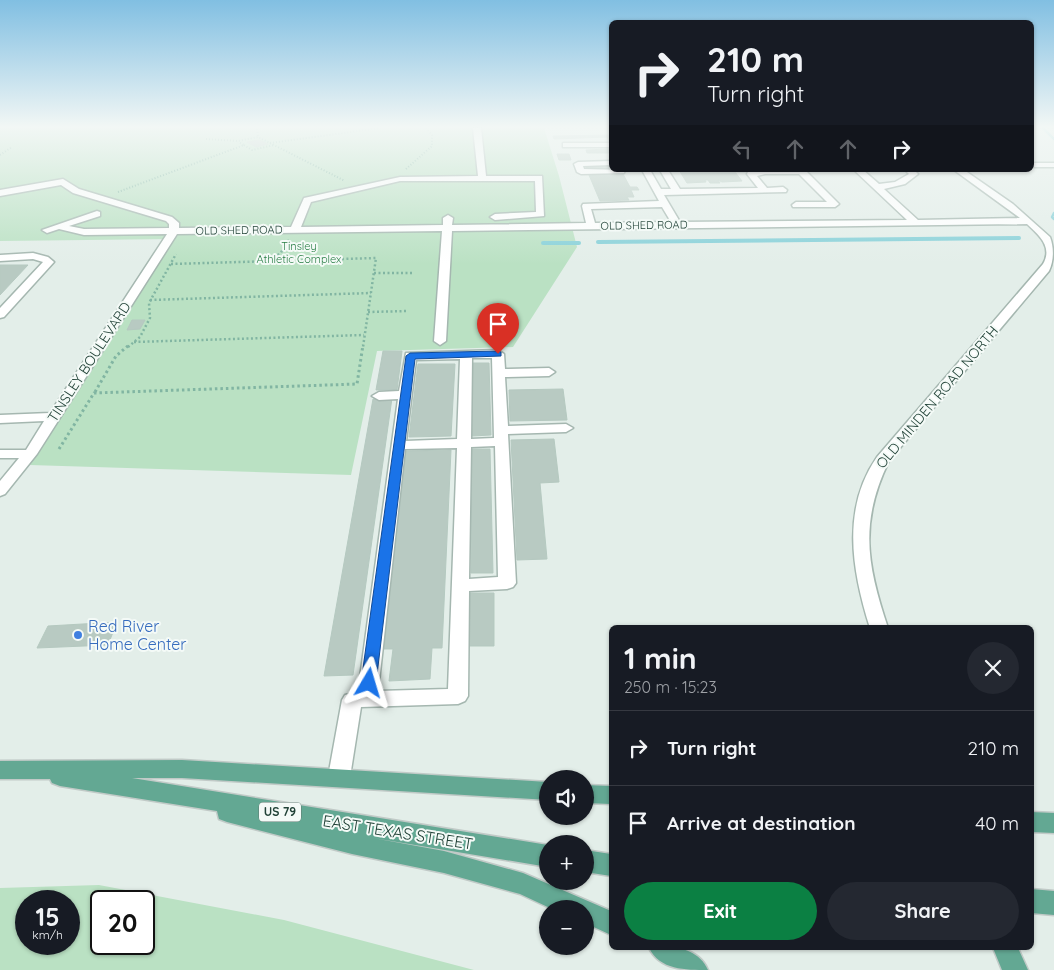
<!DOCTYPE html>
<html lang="en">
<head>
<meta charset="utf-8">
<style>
  body { margin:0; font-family:Quicksand,sans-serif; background:#242831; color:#f1f3f6; height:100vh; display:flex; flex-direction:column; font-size:19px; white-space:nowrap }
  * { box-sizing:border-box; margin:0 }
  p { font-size:16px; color:#9ea1a6 }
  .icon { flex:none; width:28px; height:28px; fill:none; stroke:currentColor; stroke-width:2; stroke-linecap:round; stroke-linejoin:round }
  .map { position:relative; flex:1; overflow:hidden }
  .details { position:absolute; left:609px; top:625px; width:425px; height:325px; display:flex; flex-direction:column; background:#171b24; border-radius:8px; box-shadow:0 1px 4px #0004 }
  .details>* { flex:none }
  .guide { position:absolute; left:609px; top:20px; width:425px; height:152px; border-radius:8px; box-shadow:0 1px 4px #0004; background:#171b24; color:#f1f3f6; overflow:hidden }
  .tools { position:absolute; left:539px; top:770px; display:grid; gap:10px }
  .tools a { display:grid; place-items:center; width:55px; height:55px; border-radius:50%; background:#171b24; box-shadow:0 1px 4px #0004; font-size:25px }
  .speed { position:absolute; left:15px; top:890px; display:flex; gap:10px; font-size:25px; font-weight:700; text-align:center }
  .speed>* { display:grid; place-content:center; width:65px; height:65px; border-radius:50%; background:#171b24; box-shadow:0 1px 4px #0004; line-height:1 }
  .speed small { font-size:12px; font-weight:400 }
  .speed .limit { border:2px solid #111; border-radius:8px; background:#fff; color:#111 }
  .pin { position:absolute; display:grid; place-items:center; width:42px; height:42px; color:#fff; margin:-51px -21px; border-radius:50% 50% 50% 0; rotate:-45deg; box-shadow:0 0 5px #0007 }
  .pin .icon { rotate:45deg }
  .me { position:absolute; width:55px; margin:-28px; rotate:7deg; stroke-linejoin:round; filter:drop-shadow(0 0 4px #0008) }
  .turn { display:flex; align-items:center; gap:18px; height:105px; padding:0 15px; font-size:22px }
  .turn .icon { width:65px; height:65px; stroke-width:2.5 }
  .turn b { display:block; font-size:35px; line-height:42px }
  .lanes { display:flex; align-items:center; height:48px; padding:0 15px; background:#0003; justify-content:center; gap:25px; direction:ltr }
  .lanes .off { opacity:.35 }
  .round { display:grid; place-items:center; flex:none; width:52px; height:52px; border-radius:26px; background:#242831 }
  .overview { display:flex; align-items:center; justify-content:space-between; height:85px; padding:0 15px }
  h1 { font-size:30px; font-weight:700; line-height:38px }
  .cta { display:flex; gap:10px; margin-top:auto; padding:10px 15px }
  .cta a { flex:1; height:58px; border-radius:30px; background:#0b8043; color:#fff; font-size:20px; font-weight:700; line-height:58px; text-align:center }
  .cta a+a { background:#242831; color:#f1f3f6 }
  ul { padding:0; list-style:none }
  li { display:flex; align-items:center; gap:15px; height:75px; padding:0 15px; border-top:1px solid #363941 }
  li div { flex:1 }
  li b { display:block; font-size:19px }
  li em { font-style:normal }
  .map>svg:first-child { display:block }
  .green { fill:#bae1c3; fill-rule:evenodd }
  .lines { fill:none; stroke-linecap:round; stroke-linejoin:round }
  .stream-far1 { stroke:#86d0d8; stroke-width:2.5 }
  .stream { stroke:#86d0d8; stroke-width:4 }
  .building { fill:#b8cac2; stroke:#b5c9c0 }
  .minor-casing { stroke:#a5b7b0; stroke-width:3 }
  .major-casing { stroke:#c1cac7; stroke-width:3 }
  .path-far2 { stroke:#81b5a2; stroke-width:2; stroke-dasharray:1 2; stroke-linecap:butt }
  .path-far1 { stroke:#81b5a2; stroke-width:2.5; stroke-dasharray:2 2.5; stroke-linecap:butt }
  .path { stroke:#81b5a2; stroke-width:3; stroke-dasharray:2.5 3; stroke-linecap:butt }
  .minor { fill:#fff; fill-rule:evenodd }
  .major { fill:#63a893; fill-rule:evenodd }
  .route { fill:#1a73e8; stroke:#114b97 }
  .shop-dot { fill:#3f7fe0; stroke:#f4faf7; stroke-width:2 }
  .labels { text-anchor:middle; stroke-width:4; stroke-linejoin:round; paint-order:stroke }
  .far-street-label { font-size:11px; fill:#214237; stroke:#f4faf7 }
  .far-park-label { font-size:11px; fill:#277d44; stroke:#f4faf7 }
  .shield { fill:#f4faf7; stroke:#607971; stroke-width:1 }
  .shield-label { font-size:12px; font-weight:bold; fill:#214237 }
  .street-label { font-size:14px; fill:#214237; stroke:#f4faf7 }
  .near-shop-label { font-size:16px; fill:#366cbe; stroke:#f4faf7; text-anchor:start }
  .near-street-label { font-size:16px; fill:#214237; stroke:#f4faf7 }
</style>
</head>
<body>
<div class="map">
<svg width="1054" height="970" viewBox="0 0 1054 970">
  <rect width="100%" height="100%" fill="#e3eee9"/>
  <g class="green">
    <path d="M 0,128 L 544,128 L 559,176 L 577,247 L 513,347 L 377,351 L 351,475 L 30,465 L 174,239 L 0,241 Z"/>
    <path d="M 99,885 L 284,920 L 474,970 L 0,970 L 0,888 ZM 26,901 L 69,901 L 69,944 L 26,944 ZM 101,901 L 144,901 L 144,944 L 101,944 Z"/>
  </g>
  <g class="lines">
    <g class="stream-far1">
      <path d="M 1043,128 L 1054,139"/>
      <path d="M 1054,213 L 1052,217 L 1054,219"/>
    </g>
    <g class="stream">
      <path d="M 598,242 L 1019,238"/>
      <path d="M 543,243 L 579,243"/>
    </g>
  </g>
  <g class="building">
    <path d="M 611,135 L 611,143 L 607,137 L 554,139 L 553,136 Z"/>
    <path d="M 259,140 L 268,144 L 256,147 L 247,142 Z"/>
    <path d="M 609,149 L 611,153 L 587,153 L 586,150 Z"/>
    <path d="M 557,154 L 569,154 L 571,160 L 559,160 Z"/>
    <path d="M 610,164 L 611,170 L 588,171 L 585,165 Z"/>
    <path d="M 679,170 L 752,170 L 753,172 L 735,172 L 742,181 L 722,182 L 718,180 L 720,183 L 710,183 L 708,180 L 705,180 L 706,182 L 687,183 Z"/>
    <path d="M 623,174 L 630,187 L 637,187 L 639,190 L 631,190 L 634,197 L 627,197 L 629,200 L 600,201 L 589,175 Z"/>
    <path d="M 0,265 L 28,265 L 0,295 Z"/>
    <path d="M 132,320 L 145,320 L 140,329 L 127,330 Z"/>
    <path d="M 383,351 L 402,351 L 397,390 L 376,390 Z"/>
    <path d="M 473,363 L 489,363 L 491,435 L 472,436 Z"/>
    <path d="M 418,364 L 455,364 L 451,436 L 409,437 Z"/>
    <path d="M 563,389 L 567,420 L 510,421 L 509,390 Z"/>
    <path d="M 392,398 L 353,675 L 324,676 L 373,399 Z"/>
    <path d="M 554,439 L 559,482 L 540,483 L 547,559 L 517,560 L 511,440 Z"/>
    <path d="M 472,449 L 490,449 L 493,573 L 471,573 Z"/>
    <path d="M 451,450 L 442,648 L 432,648 L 430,679 L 389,681 L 393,649 L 384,649 L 406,451 Z"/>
    <path d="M 470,593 L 494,593 L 494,646 L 469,646 Z"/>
    <path d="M 117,622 L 108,645 L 37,648 L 48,626 Z"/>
  </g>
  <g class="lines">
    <defs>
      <g id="minor">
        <path d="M 473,128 L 481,128 L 486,176 L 542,176 L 544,216 L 495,220 L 490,217 L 495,214 L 536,212 L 535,181 L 400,181 L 311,202 L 301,227 L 443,225 L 443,218 L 448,215 L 453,218 L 452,225 L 586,223 L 582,206 L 583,204 L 659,201 L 642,170 L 650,170 L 661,189 L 671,189 L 661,172 L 663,170 L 668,170 L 680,189 L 758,188 L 747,174 L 748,172 L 755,172 L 754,170 L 805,170 L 839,204 L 835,207 L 793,207 L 792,205 L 796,202 L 827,202 L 799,174 L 765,174 L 757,176 L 767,188 L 783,187 L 787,190 L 786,192 L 664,195 L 680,222 L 907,220 L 854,170 L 863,170 L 879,184 L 895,182 L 909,174 L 905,170 L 914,170 L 918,174 L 905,184 L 884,189 L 918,220 L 1020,218 L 954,170 L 964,170 L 1013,204 L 1050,237 C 1054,247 1054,261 1049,271 L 889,461 C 859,522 867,566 888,628 L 870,628 C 852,571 841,509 877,457 L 1043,264 C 1053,247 1039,235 1027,224 L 452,231 L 446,341 L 440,345 L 434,341 L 442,231 L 177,234 L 37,454 L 5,494 L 0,496 L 0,481 L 19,458 L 0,458 L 0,450 L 26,450 L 44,421 L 0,423 L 0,415 L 50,413 L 167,234 L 84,235 L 59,229 L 47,233 L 42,230 L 97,211 L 100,212 L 100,216 L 69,226 L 84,229 L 169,228 L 169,224 L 166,221 L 73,193 L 61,185 L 0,196 L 0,190 L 63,179 L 79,189 L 172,217 L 179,223 L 179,228 L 291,227 L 304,198 L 400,177 L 478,176 ZM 662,207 L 671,222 L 595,223 L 591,209 Z"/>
        <rect x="563" y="143" width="48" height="4"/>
        <path d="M 611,161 L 611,165 L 583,166 L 584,169 L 625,170 L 624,173 L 581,174 L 577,172 L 574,164 L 578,162 Z"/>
        <rect x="1031" y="163" width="23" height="4"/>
        <path d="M 33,253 L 48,257 L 54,262 L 4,317 L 0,318 L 0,308 L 43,262 L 33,259 L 0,261 L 0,255 Z"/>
        <path d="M 498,350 L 504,354 L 505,369 L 549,368 L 555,372 L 549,376 L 505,377 L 508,426 L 566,424 L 573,428 L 566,432 L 508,434 L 516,583 L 513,587 L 507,589 L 469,591 L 468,696 L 465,701 L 458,704 L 361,707 L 350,777 L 347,783 L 339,786 L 331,783 L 328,777 L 342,700 L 345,695 L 358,692 L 398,399 L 379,400 L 372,396 L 379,392 L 399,391 L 406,353 ZM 472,358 L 492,358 L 494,438 L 471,439 ZM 460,359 L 457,439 L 406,441 L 416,360 ZM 495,446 L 498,577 L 469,579 L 471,447 ZM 457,448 L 448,689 L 378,691 L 405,449 Z"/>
      </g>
      <g id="major">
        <path d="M 182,760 L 548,782 L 548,800 L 182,778 L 132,778 L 548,845 L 548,867 L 373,838 L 444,851 L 523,873 L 611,911 L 611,935 L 585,923 L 585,909 L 552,909 L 520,894 L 444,873 L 352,854 L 227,822 L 219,819 L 217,811 L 60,786 L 52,783 L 50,779 L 0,779 L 0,761 Z"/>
        <path d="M 585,785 L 611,786 L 611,804 L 585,803 Z"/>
        <path d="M 1031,812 L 1054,813 L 1054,833 L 1031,832 Z"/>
        <path d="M 585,850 L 611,854 L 611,876 L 585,872 Z"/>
        <path d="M 1031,889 L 1054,891 L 1054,915 L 1031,913 Z"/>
        <path d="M 649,948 C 671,945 698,947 708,970 C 685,970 660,970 649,948 Z"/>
        <path d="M 993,948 L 1018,948 L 1028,970 L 1002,970 Z"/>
      </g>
    </defs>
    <use href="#minor" class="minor-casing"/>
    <use href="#major" class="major-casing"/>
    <g class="path-far2">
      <path d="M 257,129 L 258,137"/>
      <path d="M 206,139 L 238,141 L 258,137 L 345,181"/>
      <path d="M 270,143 L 380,128"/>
      <path d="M 244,145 L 252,150 L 274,145"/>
      <path d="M 0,155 L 12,147"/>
      <path d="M 406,169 L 432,146 L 432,135 L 426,128"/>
      <path d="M 118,192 L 244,145 L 238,142"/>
    </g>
    <g class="path-far1">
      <path d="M 265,260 L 280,254 L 289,240"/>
      <path d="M 171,264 L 376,258 L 363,347"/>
      <path d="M 374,273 L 414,273"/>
      <path d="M 150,300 L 371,293"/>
      <path d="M 368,312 L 408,311"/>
      <path d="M 134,342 L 364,335"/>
      <path d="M 128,347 L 140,337 L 150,318 L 149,303 L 176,254"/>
    </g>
    <g class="path">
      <path d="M 95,392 L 116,356 L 129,345"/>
      <path d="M 59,449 L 94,393 L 357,384 L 363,345"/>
    </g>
    <use href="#minor" class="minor"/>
    <use href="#major" class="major"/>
  </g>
  <linearGradient id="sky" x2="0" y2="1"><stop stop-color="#81bfe2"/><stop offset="0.48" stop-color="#f2f7f5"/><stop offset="1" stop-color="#f2f7f5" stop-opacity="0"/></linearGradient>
  <rect width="1054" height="264" fill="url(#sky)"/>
  <path class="route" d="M 498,351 L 501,352 L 501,356 L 415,359 L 376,683 L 374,687 L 369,689 L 363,687 L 361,683 L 406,356 L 410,353 Z"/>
  <circle class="shop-dot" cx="78" cy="635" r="5"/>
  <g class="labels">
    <g class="far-street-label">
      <text transform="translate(644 225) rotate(-1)" y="4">OLD SHED ROAD</text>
      <text transform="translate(239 230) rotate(-1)" y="4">OLD SHED ROAD</text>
    </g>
    <g class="far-park-label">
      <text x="299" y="250">Tinsley<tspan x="299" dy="13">Athletic Complex</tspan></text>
    </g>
    <rect class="shield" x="259" y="802.5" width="42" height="19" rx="4"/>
    <g class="shield-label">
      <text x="280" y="816">US 79</text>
    </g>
    <g class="street-label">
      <text transform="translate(89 362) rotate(-57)" y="5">TINSLEY BOULEVARD</text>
      <text transform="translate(937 397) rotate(-50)" y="5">OLD MINDEN ROAD NORTH</text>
    </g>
    <g class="near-shop-label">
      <text x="88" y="632">Red River<tspan x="88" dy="18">Home Center</tspan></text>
    </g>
    <g class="near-street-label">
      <text transform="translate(398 832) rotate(9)" y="6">EAST TEXAS STREET</text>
    </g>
  </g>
</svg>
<div class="tools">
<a><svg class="icon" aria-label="sound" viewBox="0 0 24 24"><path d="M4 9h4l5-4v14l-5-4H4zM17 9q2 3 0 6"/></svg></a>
<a>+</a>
<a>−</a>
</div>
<div class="speed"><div>15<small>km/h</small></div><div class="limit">20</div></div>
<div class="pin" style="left:498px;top:354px;background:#d93025"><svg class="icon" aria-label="arrive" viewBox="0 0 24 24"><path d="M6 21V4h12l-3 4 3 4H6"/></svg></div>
<svg class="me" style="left:369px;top:683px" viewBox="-20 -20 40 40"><path d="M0-17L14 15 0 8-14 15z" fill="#1a73e8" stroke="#fff" stroke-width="4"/></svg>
<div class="guide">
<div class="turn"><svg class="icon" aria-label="right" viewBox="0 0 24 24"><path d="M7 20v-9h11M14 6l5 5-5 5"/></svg><div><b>210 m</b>Turn right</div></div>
<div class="lanes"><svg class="icon off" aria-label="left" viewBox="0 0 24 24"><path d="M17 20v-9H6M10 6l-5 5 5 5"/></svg><svg class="icon off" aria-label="ahead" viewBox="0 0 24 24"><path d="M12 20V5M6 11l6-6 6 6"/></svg><svg class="icon off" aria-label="ahead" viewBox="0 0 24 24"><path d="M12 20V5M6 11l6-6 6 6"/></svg><svg class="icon" aria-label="right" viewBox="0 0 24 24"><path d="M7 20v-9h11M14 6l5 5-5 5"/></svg></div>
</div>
<section class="details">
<div class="overview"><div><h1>1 min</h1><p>250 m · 15:23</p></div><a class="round"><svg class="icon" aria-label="close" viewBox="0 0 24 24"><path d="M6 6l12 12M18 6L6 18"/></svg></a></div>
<ul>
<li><svg class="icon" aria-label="right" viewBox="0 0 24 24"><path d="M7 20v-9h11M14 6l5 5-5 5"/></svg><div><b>Turn right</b></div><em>210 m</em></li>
<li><svg class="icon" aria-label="arrive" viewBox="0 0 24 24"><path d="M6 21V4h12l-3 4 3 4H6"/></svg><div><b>Arrive at destination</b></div><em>40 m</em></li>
</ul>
<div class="cta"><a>Exit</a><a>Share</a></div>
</section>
</div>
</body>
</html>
